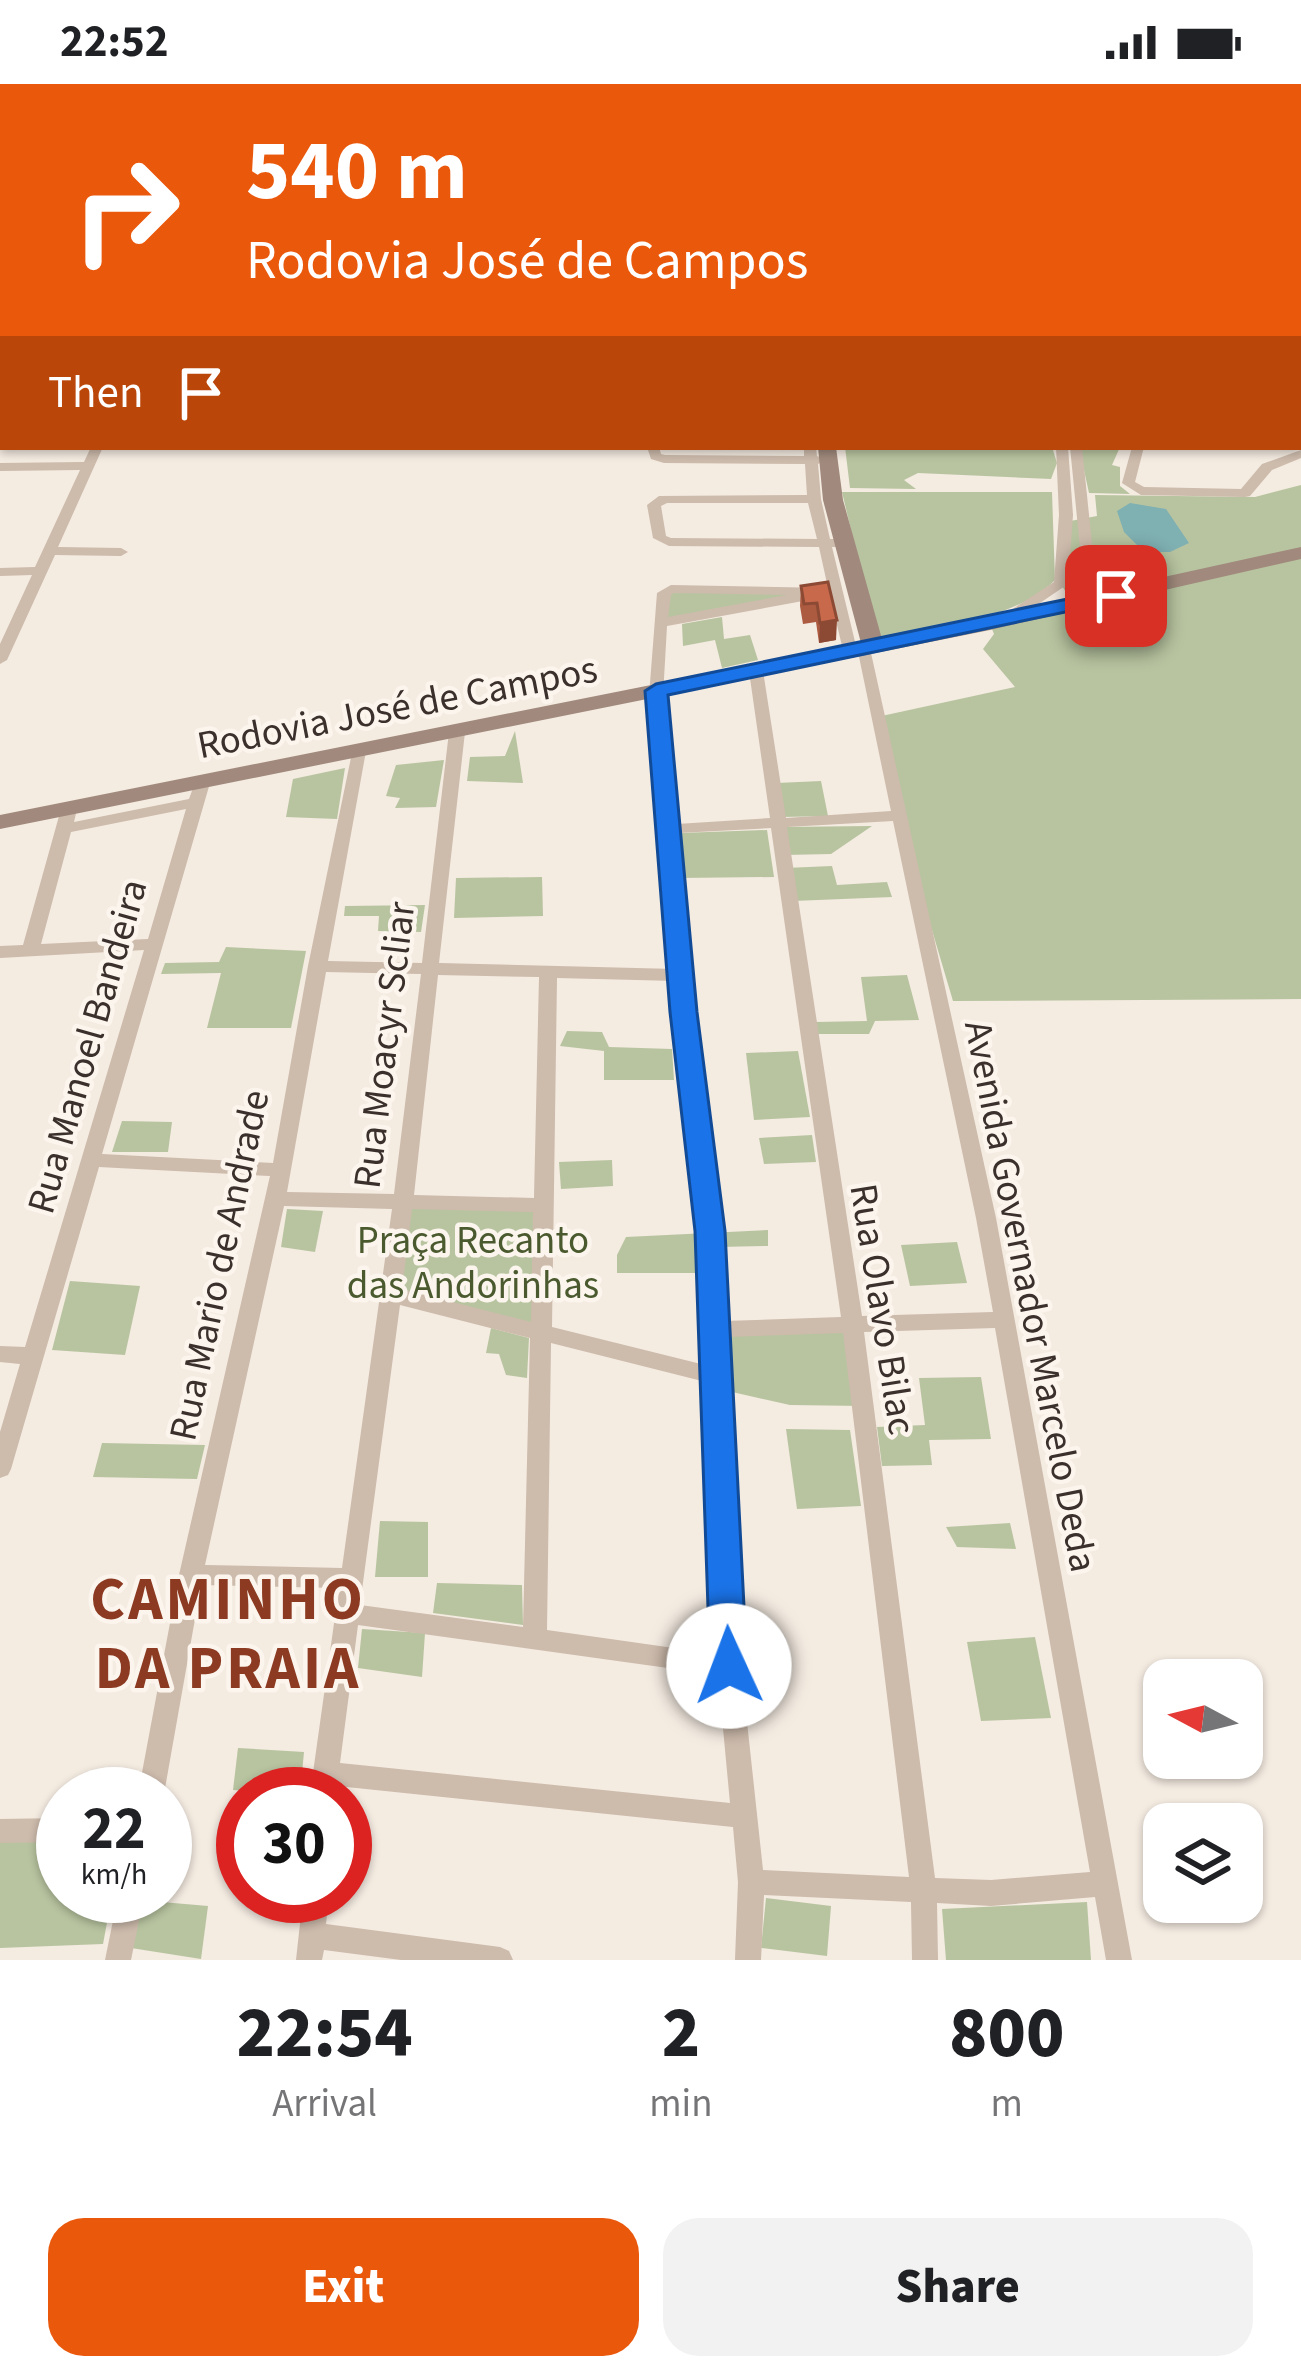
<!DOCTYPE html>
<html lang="en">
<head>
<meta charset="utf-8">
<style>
  body { margin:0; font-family:"Source Sans 3",sans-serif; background:#f2f2f2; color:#202124; height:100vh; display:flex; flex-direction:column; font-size:45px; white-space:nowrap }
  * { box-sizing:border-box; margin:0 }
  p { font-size:39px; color:#757577 }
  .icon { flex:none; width:66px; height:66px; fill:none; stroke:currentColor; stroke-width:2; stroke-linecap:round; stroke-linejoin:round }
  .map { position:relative; height:1876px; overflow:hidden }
  .panel { display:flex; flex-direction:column; background:#fff; flex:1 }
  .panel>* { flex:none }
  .banner { position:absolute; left:0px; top:0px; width:1302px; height:366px; box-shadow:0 3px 9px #0004; background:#ea580c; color:#fff; overflow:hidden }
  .needle { width:78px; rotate:277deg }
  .fabs { position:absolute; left:1143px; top:1575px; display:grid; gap:24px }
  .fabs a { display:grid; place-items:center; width:120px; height:120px; border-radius:24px; background:#fff; box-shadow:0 3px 9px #0004; font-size:60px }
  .speed { position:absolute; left:36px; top:1683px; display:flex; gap:24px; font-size:60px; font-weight:700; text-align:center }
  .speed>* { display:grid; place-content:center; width:156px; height:156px; border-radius:50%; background:#fff; box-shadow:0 3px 9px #0004; line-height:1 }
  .speed small { font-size:30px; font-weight:400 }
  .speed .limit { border:18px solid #d22; background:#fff; color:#111 }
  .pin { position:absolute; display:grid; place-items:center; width:102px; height:102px; color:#fff; margin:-51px; border-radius:24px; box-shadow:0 6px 18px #0006 }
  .me { position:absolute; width:132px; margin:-66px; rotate:358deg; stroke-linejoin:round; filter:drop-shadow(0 0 9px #0008) }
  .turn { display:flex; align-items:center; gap:42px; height:252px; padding:0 48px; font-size:54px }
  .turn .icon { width:156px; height:156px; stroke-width:2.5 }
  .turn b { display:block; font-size:84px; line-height:102px }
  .then { display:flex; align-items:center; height:114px; padding:0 48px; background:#0003; gap:24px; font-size:45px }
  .eta { display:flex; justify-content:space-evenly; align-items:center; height:204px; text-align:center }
  .eta b { font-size:72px; font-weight:800; line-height:84px }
  .cta { display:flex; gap:24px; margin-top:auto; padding:24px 48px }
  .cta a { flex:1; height:138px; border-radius:36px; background:#ea580c; color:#fff; font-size:48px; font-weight:800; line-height:138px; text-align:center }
  .cta a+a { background:#f2f2f2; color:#202124 }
  .status { display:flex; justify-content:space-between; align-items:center; height:84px; padding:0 60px; background:#fff; direction:ltr }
  .status svg { height:33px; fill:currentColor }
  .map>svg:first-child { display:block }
  .green { fill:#b8c4a0 }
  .water { fill:#7fb0b2 }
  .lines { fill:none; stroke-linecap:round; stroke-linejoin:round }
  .street { fill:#cdbbac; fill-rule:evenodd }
  .secondary { fill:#a18a7d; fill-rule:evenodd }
  .wall { fill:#ac5a40 }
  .shaded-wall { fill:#8c4a34 }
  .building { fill:#c8694b; stroke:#8c4a34; stroke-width:3 }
  .route { fill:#1a73e8; stroke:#114b97; stroke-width:3 }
  .labels { text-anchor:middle; stroke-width:9; stroke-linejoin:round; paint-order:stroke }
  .street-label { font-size:39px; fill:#3b302b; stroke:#fbf5ee }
  .park-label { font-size:39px; fill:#4a5a2e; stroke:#fbf5ee }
  .near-district-label { font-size:60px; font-weight:bold; letter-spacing:3px; fill:#8c3b22; stroke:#fbf5ee }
</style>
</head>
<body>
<div class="status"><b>22:52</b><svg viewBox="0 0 49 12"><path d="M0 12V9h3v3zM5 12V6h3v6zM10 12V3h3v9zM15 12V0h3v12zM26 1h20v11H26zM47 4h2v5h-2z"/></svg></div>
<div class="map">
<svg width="1301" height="1876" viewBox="0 0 1301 1876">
  <rect width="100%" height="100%" fill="#f4ebe1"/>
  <g class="green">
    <path d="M 845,363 L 1052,363 L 1057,379 L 1051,395 L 918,389 L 904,396 L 916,405 L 850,404 Z"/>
    <path d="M 1079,363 L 1120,363 L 1112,381 L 1120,383 L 1120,402 L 1130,410 L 1089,409 Z"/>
    <path d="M 1301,401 L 1301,915 L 953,917 L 894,718 L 877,633 L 1015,603 L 983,565 L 994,550 L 990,540 L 1073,520 L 1061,500 L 1065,438 L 1097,432 L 1095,411 L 1255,413 Z"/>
    <path d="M 842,408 L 1052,408 L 1055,496 C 1015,537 932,543 877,555 Z"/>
    <path d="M 828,508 L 660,539 L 664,509 Z"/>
    <path d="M 722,533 L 724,555 L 750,551 L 758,576 L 722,584 L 715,556 L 683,562 L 682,540 Z"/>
    <path d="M 515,647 L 523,699 L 467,697 L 470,673 L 505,672 Z"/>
    <path d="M 444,676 L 436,723 L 395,724 L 400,714 L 386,712 L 396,681 Z"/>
    <path d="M 345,684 L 337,735 L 286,733 L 293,695 Z"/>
    <path d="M 821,697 L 828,732 L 782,733 L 777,699 Z"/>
    <path d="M 872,742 L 831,770 L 784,771 L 782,743 Z"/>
    <path d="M 767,746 L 774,793 L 679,794 L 680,749 Z"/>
    <path d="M 832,782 L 837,801 L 887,798 L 892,813 L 793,817 L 785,784 Z"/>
    <path d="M 542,793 L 543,832 L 454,834 L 456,794 Z"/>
    <path d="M 425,821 L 421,848 L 378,847 L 379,832 L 344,832 L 345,822 Z"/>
    <path d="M 226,863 L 306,867 L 291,944 L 207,944 L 221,889 L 161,890 L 165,879 L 219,878 Z"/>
    <path d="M 907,891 L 919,936 L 875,937 L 869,950 L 818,950 L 816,938 L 867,937 L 861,893 Z"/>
    <path d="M 567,947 L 602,948 L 609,963 L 672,965 L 674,996 L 604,996 L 604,967 L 560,962 Z"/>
    <path d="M 798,967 L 810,1033 L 754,1036 L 746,969 Z"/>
    <path d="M 122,1037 L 172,1038 L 168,1068 L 112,1068 Z"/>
    <path d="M 812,1051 L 816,1078 L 764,1080 L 759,1054 Z"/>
    <path d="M 612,1076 L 613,1102 L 561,1105 L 559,1078 Z"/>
    <path d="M 408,1124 L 535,1126 L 533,1247 L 395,1208 Z"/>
    <path d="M 287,1125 L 323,1127 L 315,1168 L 281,1163 Z"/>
    <path d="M 768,1146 L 768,1162 L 718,1163 L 711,1189 L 617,1189 L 617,1171 L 626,1153 Z"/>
    <path d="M 957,1158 L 967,1199 L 910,1202 L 901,1161 Z"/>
    <path d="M 70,1197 L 140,1202 L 125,1271 L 52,1266 Z"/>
    <path d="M 853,1242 L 864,1322 L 790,1321 L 719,1305 L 715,1245 Z"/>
    <path d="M 491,1244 L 529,1254 L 527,1294 L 506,1291 L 499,1270 L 486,1269 Z"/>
    <path d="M 981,1293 L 991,1355 L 929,1356 L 932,1381 L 882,1382 L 877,1343 L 925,1341 L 919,1294 Z"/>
    <path d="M 786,1345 L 850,1346 L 861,1422 L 797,1425 Z"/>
    <path d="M 102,1359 L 205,1361 L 197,1395 L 93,1393 Z"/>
    <path d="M 380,1437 L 428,1438 L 428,1493 L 375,1493 Z"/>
    <path d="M 1010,1439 L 1016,1465 L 957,1463 L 946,1443 Z"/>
    <path d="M 437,1499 L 522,1501 L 523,1541 L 433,1529 Z"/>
    <path d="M 362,1545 L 425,1549 L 422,1593 L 358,1584 Z"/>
    <path d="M 1035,1553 L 1051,1634 L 981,1637 L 967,1558 Z"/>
    <path d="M 238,1664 L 304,1668 L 300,1710 L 233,1706 Z"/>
    <path d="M 63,1743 L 63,1812 L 112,1812 L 103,1860 L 0,1864 L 0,1747 Z"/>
    <path d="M 766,1814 L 831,1822 L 827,1872 L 761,1864 Z"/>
    <path d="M 139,1816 L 208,1822 L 201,1875 L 131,1864 Z"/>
    <path d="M 1087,1818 L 1091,1876 L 946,1876 L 942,1825 Z"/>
  </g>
  <path class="water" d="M 1130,419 L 1166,425 L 1189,459 L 1170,468 L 1144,468 L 1124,448 L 1117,427 Z"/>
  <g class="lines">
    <g class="street">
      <path d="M 15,0 L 25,0 L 22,3 L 12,3 Z"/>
      <path d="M 80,0 L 90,0 L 87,3 L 77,3 Z"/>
      <path d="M 141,0 L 151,0 L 149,3 L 139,3 Z"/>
      <path d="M 1252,0 L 1262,0 L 1265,3 L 1255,3 Z"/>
      <path d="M 1301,8 L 1301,15 L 1299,16 L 1299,9 Z"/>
      <path d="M 3,20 L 3,30 L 0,31 L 0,21 Z"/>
      <path d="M 1299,27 L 1301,28 L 1301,36 L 1299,35 Z"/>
      <path d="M 3,123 L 3,133 L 0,134 L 0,124 Z"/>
      <rect x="0" y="236" width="3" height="7"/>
      <path d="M 1299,275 L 1301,276 L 1301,287 L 1299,286 Z"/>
      <rect x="1299" y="307" width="2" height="8"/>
      <path d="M 3,350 L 3,361 L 0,362 L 0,351 Z"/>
      <path d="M 91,363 L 103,363 L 58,463 L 121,464 L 128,468 L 121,472 L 55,471 L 7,576 L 0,580 L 0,560 L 32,491 L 0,492 L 0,484 L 35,483 L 80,386 L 0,387 L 0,379 L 84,378 Z"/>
      <path d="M 647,363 L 659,363 L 661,370 L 665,371 L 804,372 L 804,363 L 816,363 L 817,372 L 826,376 L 818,380 L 821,415 L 830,455 L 844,455 L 851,459 L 844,463 L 832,463 L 857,566 L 850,570 L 843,566 L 830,512 L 667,542 L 663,612 L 677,740 L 770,734 L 749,587 L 756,583 L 763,587 L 786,734 L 891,727 L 857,563 L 864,559 L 869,560 L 996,1134 L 1132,1876 L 1106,1876 L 1095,1813 L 991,1822 L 937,1819 L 938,1876 L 912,1876 L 911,1818 L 764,1811 L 761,1876 L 735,1876 L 738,1798 L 733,1743 L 337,1702 L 336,1710 L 310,1710 L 339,1504 L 201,1501 L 164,1710 L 138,1710 L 179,1491 L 270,1092 L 99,1083 L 11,1385 L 8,1391 L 0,1394 L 0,1348 L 20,1280 L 0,1278 L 0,1262 L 25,1263 L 144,866 L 0,874 L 0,862 L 23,861 L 61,725 L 69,720 L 75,722 L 77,725 L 74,738 L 189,715 L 196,696 L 202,694 L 210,699 L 102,1070 L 273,1079 L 308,882 L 353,664 L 363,664 L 366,667 L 328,877 L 422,879 L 449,648 L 457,643 L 465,648 L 439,879 L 675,885 L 649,612 L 657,509 L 671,501 L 828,504 L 819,463 L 669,462 L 653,454 L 647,421 L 659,412 L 807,411 L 805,380 L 664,379 L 651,375 ZM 667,419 L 808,419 L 817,455 L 671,454 L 666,452 L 661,422 ZM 674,509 L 787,511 L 668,533 L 671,511 ZM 186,725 L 148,855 L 41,860 L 71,748 ZM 893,737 L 976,1134 L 993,1228 L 862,1232 L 787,743 ZM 771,744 L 841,1233 L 724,1237 L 720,1147 L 678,749 ZM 326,888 L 421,890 L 394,1110 L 287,1108 ZM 438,891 L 539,893 L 534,1114 L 414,1111 ZM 557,894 L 676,897 L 700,1147 L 705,1281 L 552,1243 ZM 284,1122 L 392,1125 L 342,1484 L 205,1481 ZM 412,1125 L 533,1128 L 531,1238 L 402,1205 ZM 400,1221 L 530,1254 L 523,1543 L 360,1521 ZM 995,1244 L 1090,1788 L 991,1796 L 935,1794 L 864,1248 ZM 843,1249 L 909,1793 L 763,1786 L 741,1582 L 725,1253 ZM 551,1259 L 706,1298 L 716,1570 L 547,1546 ZM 358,1541 L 718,1591 L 730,1719 L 340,1679 Z"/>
      <path d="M 1056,363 L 1068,363 L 1073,431 L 1068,500 L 1009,540 L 999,540 L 999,534 L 1054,498 L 1059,431 Z"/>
      <path d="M 1070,363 L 1082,363 L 1095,489 L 1108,493 L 1169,494 L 1176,498 L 1174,501 L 1107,501 L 1083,494 Z"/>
      <path d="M 1132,363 L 1144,363 L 1135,398 L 1144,403 L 1241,405 L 1262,380 L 1301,366 L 1301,374 L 1272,386 L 1250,412 L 1245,413 L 1141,411 L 1122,399 Z"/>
      <path d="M 63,1734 L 63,1758 L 0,1759 L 0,1735 Z"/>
      <path d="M 118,1812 L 144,1812 L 131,1876 L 105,1876 Z"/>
      <path d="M 303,1812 L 329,1812 L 326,1840 L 500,1863 L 509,1867 L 513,1876 L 401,1876 L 324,1866 L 322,1876 L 296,1876 Z"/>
    </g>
    <g class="secondary">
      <path d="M 220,0 L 241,0 L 243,3 L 222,3 Z"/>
      <rect x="800" y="0" width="14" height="3"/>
      <path d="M 818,363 L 836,363 L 843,416 L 882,555 L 1301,463 L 1301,475 L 990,546 L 0,745 L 0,731 L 861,559 L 823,416 Z"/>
    </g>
  </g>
  <g class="wall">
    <rect x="0" y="265" width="3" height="45"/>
    <path d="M 828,498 L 836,556 L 819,559 L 816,538 L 803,540 L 800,522 L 801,502 Z"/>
  </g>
  <path class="shaded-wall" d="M 837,536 L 836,556 L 819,559 L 820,539 Z"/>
  <g class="building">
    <rect x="0" y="265" width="3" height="27"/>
    <path d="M 828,498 L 837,536 L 820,539 L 817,519 L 804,520 L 801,502 Z"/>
  </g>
  <path class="route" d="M 1116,505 L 1123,507 L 1123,516 L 668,611 L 697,928 L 725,1147 L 747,1582 L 742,1594 L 729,1599 L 716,1594 L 710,1582 L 695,1147 L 670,928 L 645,607 L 656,600 Z"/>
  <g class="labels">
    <g class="street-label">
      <text transform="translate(397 622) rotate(-11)" y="14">Rodovia José de Campos</text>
      <text transform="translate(383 961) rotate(-83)" y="14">Rua Moacyr Scliar</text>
      <text transform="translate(86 962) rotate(-74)" y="14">Rua Manoel Bandeira</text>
      <text transform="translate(218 1181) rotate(-78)" y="14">Rua Mario de Andrade</text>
      <text transform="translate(1032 1212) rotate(79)" y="14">Avenida Governador Marcelo Deda</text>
      <text transform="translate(884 1225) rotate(81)" y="14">Rua Olavo Bilac</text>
    </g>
    <g class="park-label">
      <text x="473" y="1169">Praça Recanto<tspan x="473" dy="45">das Andorinhas</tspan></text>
    </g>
    <g class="near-district-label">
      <text x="228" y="1535">CAMINHO<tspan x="228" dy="69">DA PRAIA</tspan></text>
    </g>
  </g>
</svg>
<div class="fabs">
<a><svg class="needle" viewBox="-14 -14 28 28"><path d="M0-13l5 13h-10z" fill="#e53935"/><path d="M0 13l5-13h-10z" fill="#757577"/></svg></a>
<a><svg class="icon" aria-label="layers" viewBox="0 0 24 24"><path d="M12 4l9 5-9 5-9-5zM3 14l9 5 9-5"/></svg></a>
</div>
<div class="speed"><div>22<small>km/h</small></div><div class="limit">30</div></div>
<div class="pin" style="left:1116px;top:512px;background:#d93025"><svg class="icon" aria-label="arrive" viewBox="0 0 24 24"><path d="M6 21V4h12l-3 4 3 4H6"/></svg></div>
<svg class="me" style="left:729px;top:1582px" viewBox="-20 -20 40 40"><circle r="19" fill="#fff"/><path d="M0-13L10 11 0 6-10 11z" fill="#1a73e8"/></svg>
<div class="banner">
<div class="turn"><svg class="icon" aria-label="right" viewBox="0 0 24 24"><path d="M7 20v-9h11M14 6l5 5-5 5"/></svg><div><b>540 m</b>Rodovia José de Campos</div></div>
<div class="then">Then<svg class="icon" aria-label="arrive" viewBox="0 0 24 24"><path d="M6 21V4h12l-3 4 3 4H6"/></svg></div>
</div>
</div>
<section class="panel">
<div class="eta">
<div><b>22:54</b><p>Arrival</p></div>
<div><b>2</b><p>min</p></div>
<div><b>800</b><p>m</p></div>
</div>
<div class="cta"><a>Exit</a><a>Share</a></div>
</section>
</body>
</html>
